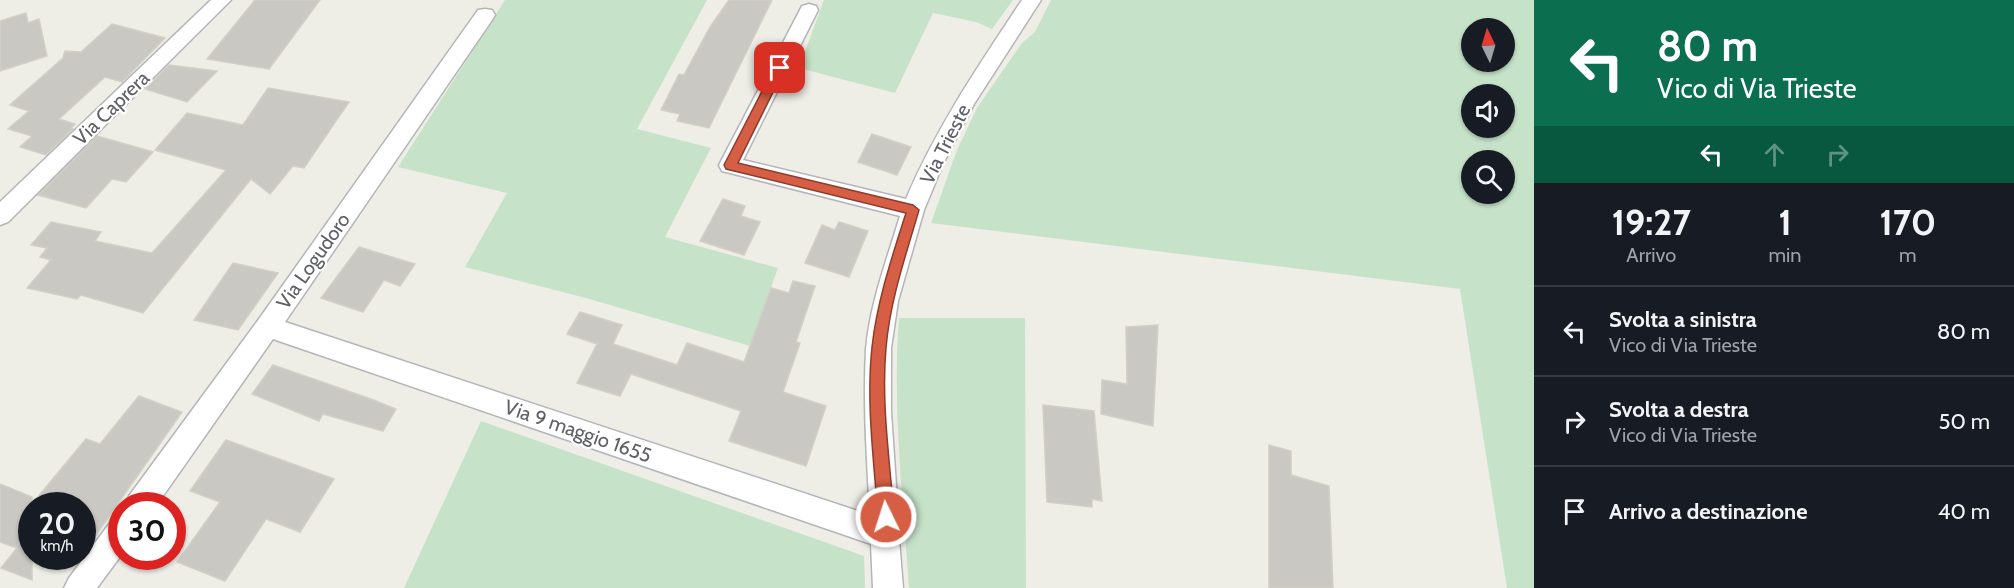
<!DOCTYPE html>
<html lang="it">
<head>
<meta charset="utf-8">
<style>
  body { margin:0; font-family:Cabin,sans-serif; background:#242831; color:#f1f3f6; height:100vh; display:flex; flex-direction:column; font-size:22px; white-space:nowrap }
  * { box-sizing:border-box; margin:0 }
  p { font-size:20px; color:#9ea1a6 }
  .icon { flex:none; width:33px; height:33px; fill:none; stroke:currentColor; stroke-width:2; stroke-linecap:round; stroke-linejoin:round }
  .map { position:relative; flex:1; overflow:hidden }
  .drawer { display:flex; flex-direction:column; background:#171b24; width:480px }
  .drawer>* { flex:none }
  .hud { background:#0b6e4f; color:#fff; overflow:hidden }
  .needle { width:39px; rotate:355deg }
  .fabs { position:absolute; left:1461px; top:18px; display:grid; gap:12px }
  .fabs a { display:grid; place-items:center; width:54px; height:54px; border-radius:50%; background:#171b24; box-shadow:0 2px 4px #0004; font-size:30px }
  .speed { position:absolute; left:18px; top:492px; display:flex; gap:12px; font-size:30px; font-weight:700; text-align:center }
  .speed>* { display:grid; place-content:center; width:78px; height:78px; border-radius:50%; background:#171b24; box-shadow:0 2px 4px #0004; line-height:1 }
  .speed small { font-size:15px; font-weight:400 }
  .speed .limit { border:9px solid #d22; background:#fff; color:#111 }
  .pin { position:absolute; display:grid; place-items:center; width:51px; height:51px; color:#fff; margin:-26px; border-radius:12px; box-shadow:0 3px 9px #0006 }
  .me { position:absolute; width:66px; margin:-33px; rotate:356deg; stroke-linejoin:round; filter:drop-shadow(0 0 4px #0008) }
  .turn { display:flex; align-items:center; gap:21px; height:126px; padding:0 24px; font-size:27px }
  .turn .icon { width:78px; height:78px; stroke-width:2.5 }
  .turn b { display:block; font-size:42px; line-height:51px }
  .lanes { display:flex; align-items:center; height:57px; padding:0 24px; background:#0003; justify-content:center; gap:30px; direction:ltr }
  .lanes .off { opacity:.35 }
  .eta { display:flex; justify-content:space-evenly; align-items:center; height:102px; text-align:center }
  .eta b { font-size:36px; font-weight:700; line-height:42px }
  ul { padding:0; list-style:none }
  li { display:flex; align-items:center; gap:18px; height:90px; padding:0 24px; border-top:2px solid #363941 }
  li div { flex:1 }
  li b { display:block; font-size:22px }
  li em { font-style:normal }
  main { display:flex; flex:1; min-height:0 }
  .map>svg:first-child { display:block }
  .green { fill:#c6e3c9; fill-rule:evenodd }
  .building { fill:#cac8c3; stroke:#d2d0c5; stroke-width:1.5 }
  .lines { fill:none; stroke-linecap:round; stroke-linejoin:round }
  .minor-casing { stroke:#b3b5b9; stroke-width:3 }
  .minor { fill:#fff; fill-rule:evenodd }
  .route { fill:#d65e44; stroke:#8b3d2c; stroke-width:1.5 }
  .labels { text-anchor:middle; stroke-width:4.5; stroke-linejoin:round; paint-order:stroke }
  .street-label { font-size:20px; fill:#5e6065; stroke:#fff }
</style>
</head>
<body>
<main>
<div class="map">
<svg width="1534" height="588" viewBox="0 0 1534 588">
  <rect width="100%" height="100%" fill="#eeede6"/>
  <g class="green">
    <path d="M 505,0 L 707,0 L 637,129 L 711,148 L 665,237 L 778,268 L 750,346 L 586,298 L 465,267 L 507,193 L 398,167 Z"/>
    <path d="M 824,0 L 1013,0 L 992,29 L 976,22 L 933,13 L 895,93 L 799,68 Z"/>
    <path d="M 1051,0 L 1534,0 L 1534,588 L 1507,588 L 1460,289 L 931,223 L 957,150 L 977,108 L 1022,43 L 1035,32 ZM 1472,28 L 1504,28 L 1504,62 L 1472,62 ZM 1504,94 L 1504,128 L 1472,128 L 1472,94 ZM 1472,160 L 1504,160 L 1504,194 L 1472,194 Z"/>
    <path d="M 899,318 L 1025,318 L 1026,588 L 909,588 C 903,498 892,408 899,318 Z"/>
    <path d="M 481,421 L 864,556 L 865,588 L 404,588 Z"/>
  </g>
  <g class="building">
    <path d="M 255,0 L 320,0 L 269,69 L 207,59 Z"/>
    <path d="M 729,0 L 772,0 L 709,128 L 677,121 L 680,114 L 661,110 L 679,74 L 684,75 L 710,27 Z"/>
    <path d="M 26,13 L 28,23 L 39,19 L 47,56 L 0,71 L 0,21 Z"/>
    <path d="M 112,24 L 165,38 L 122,82 L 105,77 L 59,119 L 75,124 L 71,128 L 73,129 L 46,155 L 20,147 L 32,136 L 8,129 L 29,111 L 10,105 L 63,58 L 65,51 L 81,52 Z"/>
    <path d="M 169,65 L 217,71 L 187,102 L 145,89 Z"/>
    <path d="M 268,88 L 349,102 L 304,168 L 293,166 L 270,194 L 251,179 L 143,313 L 81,295 L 77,299 L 27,288 L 51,260 L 40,257 L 47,248 L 31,245 L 51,222 L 101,232 L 95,241 L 152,253 L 226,170 L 155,150 L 187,113 L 243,125 Z"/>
    <path d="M 872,134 L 911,147 L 897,175 L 858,162 Z"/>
    <path d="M 97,136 L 153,152 L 126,182 L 112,179 L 86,208 L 38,195 Z"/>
    <path d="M 723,199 L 745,206 L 741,216 L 760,222 L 744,255 L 700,241 Z"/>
    <path d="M 839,222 L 868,231 L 849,277 L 805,263 L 822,225 L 835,230 Z"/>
    <path d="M 359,247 L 415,264 L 400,286 L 384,280 L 363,312 L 321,298 Z"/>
    <path d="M 233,263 L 278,273 L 238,330 L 194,320 Z"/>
    <path d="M 793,281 L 815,286 L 796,342 L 800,343 L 783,392 L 826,406 L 806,466 L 729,441 L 741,411 L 631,374 L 620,396 L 577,383 L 597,344 L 567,334 L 580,312 L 622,325 L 613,344 L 677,365 L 687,343 L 744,362 L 771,288 L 789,293 Z"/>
    <path d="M 1158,325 L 1153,426 L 1101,414 L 1102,380 L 1127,384 L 1126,327 Z"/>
    <path d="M 273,365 L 371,399 L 396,409 L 383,431 L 323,414 L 319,421 L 252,394 Z"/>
    <path d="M 139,396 L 182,412 L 82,555 L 82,506 L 32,506 L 32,580 L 1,568 L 17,548 L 0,542 L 0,484 L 32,497 L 32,504 L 86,439 L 100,444 Z"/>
    <path d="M 1043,405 L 1094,411 L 1102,501 L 1092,499 L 1092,507 L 1047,502 Z"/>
    <path d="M 226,440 L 334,479 L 300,532 L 266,519 L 225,581 L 177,562 L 220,502 L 190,491 Z"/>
    <path d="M 1269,445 L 1291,451 L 1291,475 L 1329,486 L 1333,588 L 1269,588 Z"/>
  </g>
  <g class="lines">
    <defs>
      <g id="minor">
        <path d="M 211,0 L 231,0 L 8,222 L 0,225 L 0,202 Z"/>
        <path d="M 1022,0 L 1041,0 L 974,104 L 943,164 L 924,210 L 898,301 L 891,348 L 891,412 L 899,529 L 901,535 L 899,539 L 903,588 L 873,588 L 871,544 L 273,339 L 156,506 L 125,506 L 129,496 L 259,319 L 478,10 L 485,9 L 492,10 L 495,15 L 492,20 L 285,322 L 870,515 C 867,460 863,405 866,349 C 870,304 887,259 900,216 L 730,173 L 722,171 L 719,165 L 800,10 L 802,6 L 809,4 L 816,6 L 818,10 L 743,160 L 906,199 C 936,128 979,65 1022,0 Z"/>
        <path d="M 122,516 L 122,554 L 97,588 L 64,588 L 69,578 L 112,520 Z"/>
      </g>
    </defs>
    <use href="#minor" class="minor-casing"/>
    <use href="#minor" class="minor"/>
  </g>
  <path class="route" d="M 780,64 L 785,68 L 738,163 L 913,205 L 919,210 C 906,255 890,300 886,348 C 881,404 890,461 894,517 L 891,523 L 886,525 L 880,523 L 878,517 C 874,461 866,403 872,347 C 877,301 892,257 906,213 L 726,169 L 724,165 L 774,68 Z"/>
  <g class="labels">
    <g class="street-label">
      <text transform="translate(111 108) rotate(-44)" y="7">Via Caprera</text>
      <text transform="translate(945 144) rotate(-63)" y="7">Via Trieste</text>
      <text transform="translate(313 261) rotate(-55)" y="7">Via Logudoro</text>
      <text transform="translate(578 431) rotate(19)" y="7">Via 9 maggio 1655</text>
    </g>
  </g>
</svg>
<div class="fabs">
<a><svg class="needle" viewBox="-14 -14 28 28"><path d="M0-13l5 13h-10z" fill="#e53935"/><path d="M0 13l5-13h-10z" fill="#9ea1a6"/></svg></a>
<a><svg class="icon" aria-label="sound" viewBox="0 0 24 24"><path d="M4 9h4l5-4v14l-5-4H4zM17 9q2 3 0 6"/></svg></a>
<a><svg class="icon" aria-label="search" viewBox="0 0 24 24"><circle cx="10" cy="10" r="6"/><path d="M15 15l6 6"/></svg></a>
</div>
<div class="speed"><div>20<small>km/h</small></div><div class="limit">30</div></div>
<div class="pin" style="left:780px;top:68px;background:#d93025"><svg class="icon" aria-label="arrive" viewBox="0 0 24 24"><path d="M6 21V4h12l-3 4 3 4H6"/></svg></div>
<svg class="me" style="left:886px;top:517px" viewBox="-20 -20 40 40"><circle r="17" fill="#d65e44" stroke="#fff" stroke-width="3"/><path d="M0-11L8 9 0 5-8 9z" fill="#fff"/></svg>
</div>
<section class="drawer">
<div class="hud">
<div class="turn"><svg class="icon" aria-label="left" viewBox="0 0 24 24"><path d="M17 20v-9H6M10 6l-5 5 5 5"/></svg><div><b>80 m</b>Vico di Via Trieste</div></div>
<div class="lanes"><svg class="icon" aria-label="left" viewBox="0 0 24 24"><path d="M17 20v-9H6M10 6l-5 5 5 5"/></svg><svg class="icon off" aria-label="ahead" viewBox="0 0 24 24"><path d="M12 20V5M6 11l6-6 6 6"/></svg><svg class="icon off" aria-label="right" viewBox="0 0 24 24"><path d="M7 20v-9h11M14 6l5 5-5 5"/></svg></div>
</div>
<div class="eta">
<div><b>19:27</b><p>Arrivo</p></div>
<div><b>1</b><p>min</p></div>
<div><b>170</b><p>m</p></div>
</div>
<ul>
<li><svg class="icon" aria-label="left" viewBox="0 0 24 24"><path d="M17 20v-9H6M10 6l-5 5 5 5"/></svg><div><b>Svolta a sinistra</b><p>Vico di Via Trieste</p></div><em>80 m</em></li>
<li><svg class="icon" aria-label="right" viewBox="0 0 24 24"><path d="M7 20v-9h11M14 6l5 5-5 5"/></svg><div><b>Svolta a destra</b><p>Vico di Via Trieste</p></div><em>50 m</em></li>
<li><svg class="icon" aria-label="arrive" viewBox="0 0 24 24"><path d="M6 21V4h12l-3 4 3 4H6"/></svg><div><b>Arrivo a destinazione</b></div><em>40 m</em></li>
</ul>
</section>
</main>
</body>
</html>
